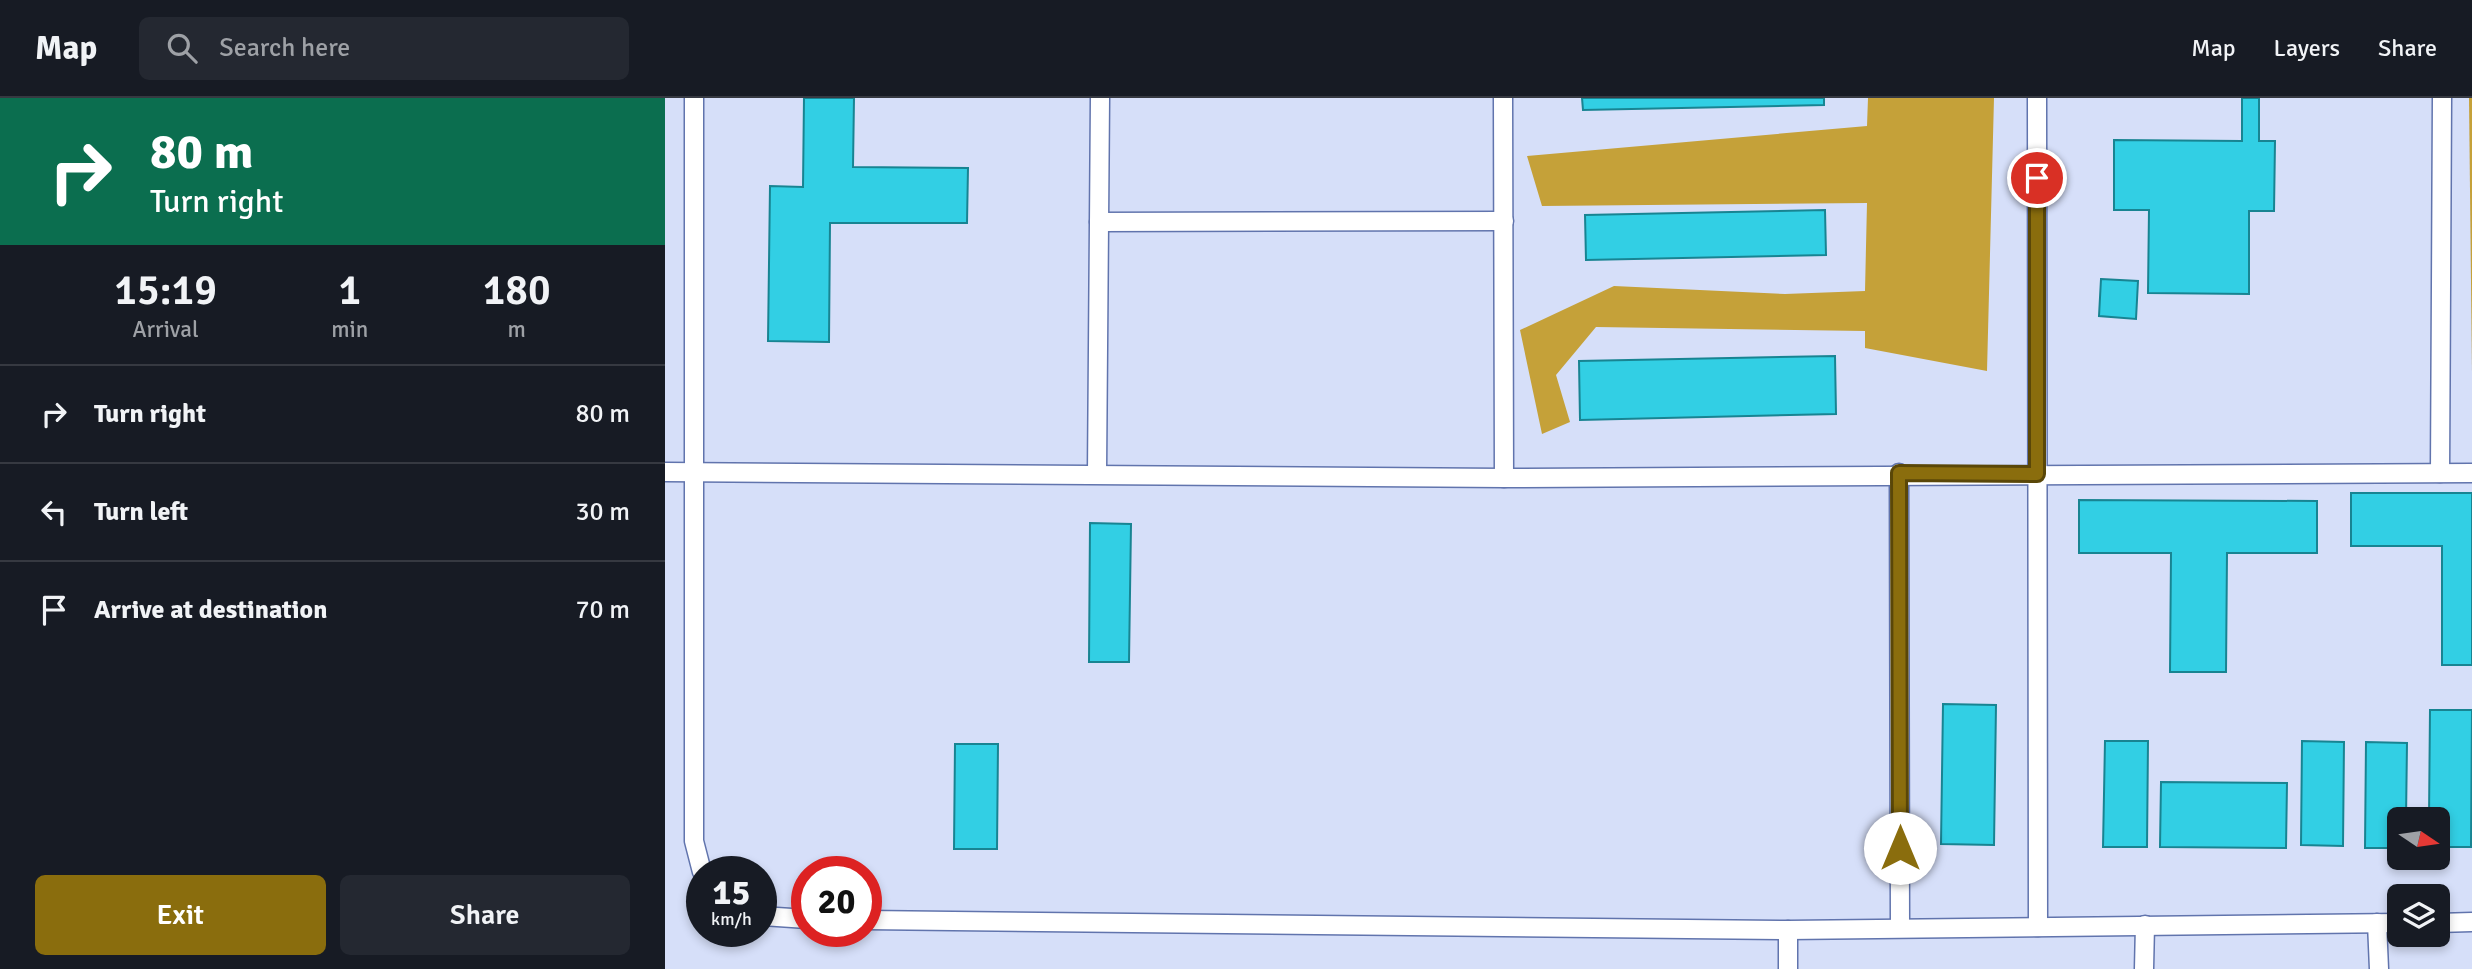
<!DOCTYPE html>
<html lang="en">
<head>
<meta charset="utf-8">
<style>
  body { margin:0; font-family:Signika,sans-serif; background:#242831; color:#f1f3f6; height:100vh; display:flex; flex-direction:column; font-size:26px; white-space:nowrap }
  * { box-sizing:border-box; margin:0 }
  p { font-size:23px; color:#9ea1a6 }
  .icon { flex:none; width:38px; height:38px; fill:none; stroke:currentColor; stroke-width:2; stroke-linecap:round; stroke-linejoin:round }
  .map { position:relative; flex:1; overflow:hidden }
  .panel { display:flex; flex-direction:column; background:#171b24; width:665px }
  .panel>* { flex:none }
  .top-card { background:#0b6e4f; color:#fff; overflow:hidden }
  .needle { width:46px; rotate:103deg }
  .tools { position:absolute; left:1722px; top:709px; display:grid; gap:14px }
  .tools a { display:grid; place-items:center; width:63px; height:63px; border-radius:10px; background:#171b24; box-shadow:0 4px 10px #0003; font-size:35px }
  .speed { position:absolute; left:21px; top:758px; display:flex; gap:14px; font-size:35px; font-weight:700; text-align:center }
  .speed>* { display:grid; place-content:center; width:91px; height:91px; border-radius:50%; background:#171b24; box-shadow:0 4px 10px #0003; line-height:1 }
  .speed small { font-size:18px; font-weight:400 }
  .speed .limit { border:10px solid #d22; background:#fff; color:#111 }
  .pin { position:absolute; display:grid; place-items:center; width:60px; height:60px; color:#fff; margin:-30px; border:4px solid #fff; border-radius:50%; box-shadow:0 2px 7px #0007 }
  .me { position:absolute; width:77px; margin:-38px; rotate:0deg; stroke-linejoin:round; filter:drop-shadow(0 0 5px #0008) }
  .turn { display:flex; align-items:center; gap:24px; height:147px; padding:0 35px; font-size:32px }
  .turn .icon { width:91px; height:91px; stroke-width:2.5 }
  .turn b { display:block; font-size:49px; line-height:60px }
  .eta { display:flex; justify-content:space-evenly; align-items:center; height:119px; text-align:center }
  .eta b { font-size:42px; font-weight:600; line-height:49px }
  .action { display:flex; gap:14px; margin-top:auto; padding:14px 35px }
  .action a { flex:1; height:80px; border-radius:10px; background:#8a6d0d; color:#fff; font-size:28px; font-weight:600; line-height:80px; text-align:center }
  .action a+a { background:#242831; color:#f1f3f6 }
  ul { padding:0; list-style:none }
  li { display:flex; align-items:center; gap:21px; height:98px; padding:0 35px; border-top:2px solid #363941 }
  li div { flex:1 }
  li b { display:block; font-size:26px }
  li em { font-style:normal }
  header { display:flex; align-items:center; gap:42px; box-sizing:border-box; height:98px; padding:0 35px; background:#171b24; border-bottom:2px solid #363941 }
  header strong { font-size:33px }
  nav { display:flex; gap:38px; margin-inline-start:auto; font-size:24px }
  .search { width:490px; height:63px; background:#242831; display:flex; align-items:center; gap:18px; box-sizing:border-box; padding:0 24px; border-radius:10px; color:#9ea1a6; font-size:26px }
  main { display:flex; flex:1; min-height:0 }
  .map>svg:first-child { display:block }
  .forest { fill:#c5a139 }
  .building { fill:#32cfe4; stroke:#188492; stroke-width:2 }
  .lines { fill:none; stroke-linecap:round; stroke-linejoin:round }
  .service-casing { stroke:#6174ad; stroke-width:21 }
  .service { stroke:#fff; stroke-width:18 }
  .route-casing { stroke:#5a4708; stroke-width:18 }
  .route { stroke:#8a6d0d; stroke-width:12 }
</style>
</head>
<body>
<header>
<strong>Map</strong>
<div class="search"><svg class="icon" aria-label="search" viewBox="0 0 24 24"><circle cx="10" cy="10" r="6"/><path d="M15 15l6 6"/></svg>Search here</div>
<nav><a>Map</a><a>Layers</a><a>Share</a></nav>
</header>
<main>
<section class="panel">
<div class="top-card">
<div class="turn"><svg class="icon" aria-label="right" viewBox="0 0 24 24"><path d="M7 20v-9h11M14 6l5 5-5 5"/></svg><div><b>80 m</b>Turn right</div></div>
</div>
<div class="eta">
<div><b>15:19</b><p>Arrival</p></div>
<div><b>1</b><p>min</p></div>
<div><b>180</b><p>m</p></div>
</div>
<ul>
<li><svg class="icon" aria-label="right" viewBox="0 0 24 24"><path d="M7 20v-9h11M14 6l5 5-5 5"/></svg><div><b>Turn right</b></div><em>80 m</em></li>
<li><svg class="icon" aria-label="left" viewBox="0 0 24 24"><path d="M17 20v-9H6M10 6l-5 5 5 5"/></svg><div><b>Turn left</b></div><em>30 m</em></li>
<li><svg class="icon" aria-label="arrive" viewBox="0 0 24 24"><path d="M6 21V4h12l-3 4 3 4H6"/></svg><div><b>Arrive at destination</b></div><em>70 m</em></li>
</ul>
<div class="action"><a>Exit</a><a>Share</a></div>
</section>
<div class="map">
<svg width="1807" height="871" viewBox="0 0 1807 871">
  <rect width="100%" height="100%" fill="#d6dff9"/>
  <g class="forest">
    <path d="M 1203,0 L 1329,0 L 1322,273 L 1200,250 L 1200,233 L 931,229 L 891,277 L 905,324 L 877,336 L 855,232 L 949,188 L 1120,196 L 1200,193 L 1202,105 L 877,108 L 862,58 L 1202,28 Z"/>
    <path d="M 1804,0 L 1807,0 L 1807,275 Z"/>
  </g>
  <g class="building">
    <path d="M 139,0 L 189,0 L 188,69 L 303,70 L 302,125 L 165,125 L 164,244 L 103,243 L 105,88 L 138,89 Z"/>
    <path d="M 917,0 L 1159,0 L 1159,7 L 918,12 Z"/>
    <path d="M 1577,0 L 1594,0 L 1594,43 L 1610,43 L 1609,113 L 1584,113 L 1584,196 L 1483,195 L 1484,112 L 1449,112 L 1449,42 L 1577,43 Z"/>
    <path d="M 1160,112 L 1161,157 L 921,162 L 920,117 Z"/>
    <path d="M 1436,181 L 1473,183 L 1471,221 L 1434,218 Z"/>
    <path d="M 1170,258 L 1171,316 L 915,322 L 914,263 Z"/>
    <path d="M 1686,395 L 1807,395 L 1807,567 L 1777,567 L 1777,448 L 1686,448 Z"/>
    <path d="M 1414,402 L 1652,403 L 1652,455 L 1562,455 L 1561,574 L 1505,574 L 1506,455 L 1414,455 Z"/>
    <path d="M 425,425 L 466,426 L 464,564 L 424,564 Z"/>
    <path d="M 1278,606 L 1331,607 L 1329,747 L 1276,746 Z"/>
    <path d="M 1765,612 L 1807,612 L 1806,749 L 1773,749 L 1773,721 L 1764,721 Z"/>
    <path d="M 1440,643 L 1483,643 L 1482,749 L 1438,749 Z"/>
    <path d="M 1637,643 L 1679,644 L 1678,748 L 1636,747 Z"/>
    <path d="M 1701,644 L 1742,645 L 1741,721 L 1734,721 L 1734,750 L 1700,750 Z"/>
    <path d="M 290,646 L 333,646 L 332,751 L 289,751 Z"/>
    <path d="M 1496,684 L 1622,685 L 1621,750 L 1495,749 Z"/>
  </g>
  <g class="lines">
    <defs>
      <g id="service">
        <path d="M 29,0 L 29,743 L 37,774"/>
        <path d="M 838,0 L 839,380"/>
        <path d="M 1372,0 L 1373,829"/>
        <path d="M 434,124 L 839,123"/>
        <path d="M 0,374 L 839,380 L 1807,375"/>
        <path d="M 432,375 L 435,0"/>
        <path d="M 1234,375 L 1235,830"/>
        <path d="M 1775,375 L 1777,0"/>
        <path d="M 96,818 L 142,821"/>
        <path d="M 201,822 L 1123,832 L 1734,825"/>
        <path d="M 1712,825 L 1714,871"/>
        <path d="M 1773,825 L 1807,824"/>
        <path d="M 1123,871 L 1123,832"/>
        <path d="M 1479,871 L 1480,827"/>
      </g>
    </defs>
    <use href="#service" class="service-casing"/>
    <use href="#service" class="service"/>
  </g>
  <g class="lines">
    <defs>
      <path id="route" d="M 1235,750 L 1234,375 L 1372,376 L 1372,80"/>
    </defs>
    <use href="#route" class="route-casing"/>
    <use href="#route" class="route"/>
  </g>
</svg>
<div class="tools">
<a><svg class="needle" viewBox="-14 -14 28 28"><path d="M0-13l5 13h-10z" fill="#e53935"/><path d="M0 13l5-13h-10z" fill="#9ea1a6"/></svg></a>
<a><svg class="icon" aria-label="layers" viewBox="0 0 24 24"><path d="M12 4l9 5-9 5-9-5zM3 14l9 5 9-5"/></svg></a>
</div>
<div class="speed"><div>15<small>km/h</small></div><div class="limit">20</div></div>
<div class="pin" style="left:1372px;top:80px;background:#d93025"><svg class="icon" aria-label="arrive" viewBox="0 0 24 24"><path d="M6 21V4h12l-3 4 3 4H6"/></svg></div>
<svg class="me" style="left:1235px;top:750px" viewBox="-20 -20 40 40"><circle r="19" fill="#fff"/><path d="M0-13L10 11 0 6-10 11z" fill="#8a6d0d"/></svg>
</div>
</main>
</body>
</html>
